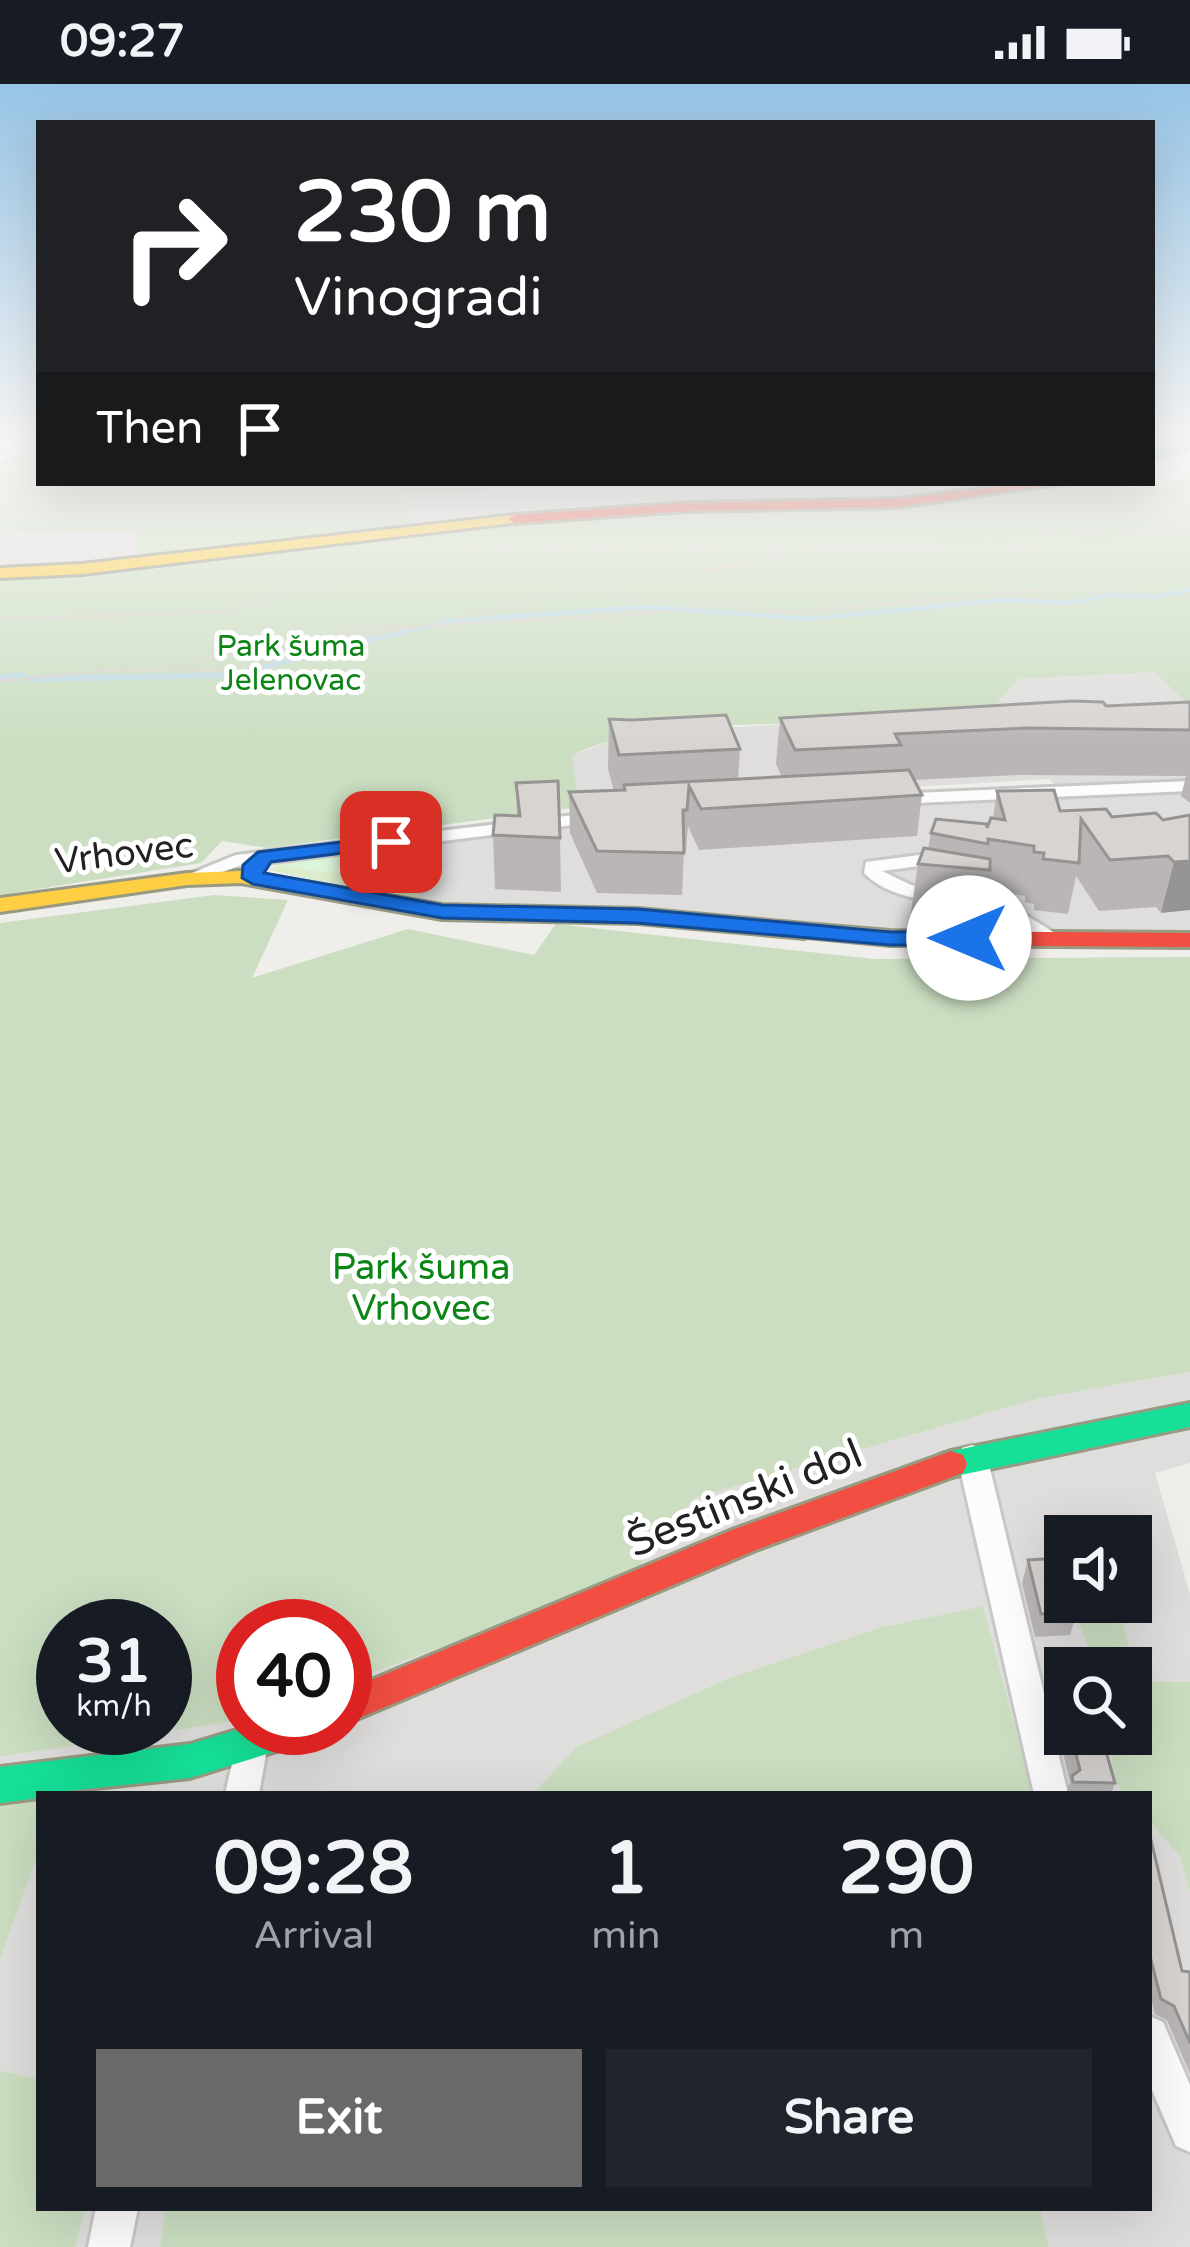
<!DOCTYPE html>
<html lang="en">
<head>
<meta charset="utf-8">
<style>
  body { margin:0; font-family:"Varela Round",sans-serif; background:#20242c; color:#f1f3f6; height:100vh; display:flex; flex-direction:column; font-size:45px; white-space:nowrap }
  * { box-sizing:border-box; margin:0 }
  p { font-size:39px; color:#9ea1a6 }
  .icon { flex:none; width:66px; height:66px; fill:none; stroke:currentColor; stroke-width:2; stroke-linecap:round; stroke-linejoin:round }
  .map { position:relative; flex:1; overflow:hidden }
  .sheet { position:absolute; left:36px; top:1707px; width:1116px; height:420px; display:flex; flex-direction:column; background:#171b24; border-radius:0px; box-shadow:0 12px 48px #0002 }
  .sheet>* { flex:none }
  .top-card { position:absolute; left:36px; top:36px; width:1119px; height:366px; border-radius:0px; box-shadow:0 12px 48px #0002; background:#202124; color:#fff; overflow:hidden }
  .fabs { position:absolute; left:1044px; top:1431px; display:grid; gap:24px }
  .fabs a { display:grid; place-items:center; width:108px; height:108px; border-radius:0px; background:#171b24; box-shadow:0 12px 48px #0002; font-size:60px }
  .speed { position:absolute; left:36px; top:1515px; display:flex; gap:24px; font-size:60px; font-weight:700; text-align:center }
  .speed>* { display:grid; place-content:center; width:156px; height:156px; border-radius:50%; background:#171b24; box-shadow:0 12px 48px #0002; line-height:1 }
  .speed small { font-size:30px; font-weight:400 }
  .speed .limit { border:18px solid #d22; background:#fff; color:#111 }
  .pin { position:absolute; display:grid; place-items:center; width:102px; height:102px; color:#fff; margin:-51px; border-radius:24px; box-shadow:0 6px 18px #0006 }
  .me { position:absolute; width:132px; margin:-66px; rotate:270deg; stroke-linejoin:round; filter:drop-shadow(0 0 9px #0008) }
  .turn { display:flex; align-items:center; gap:42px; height:252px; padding:0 60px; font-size:54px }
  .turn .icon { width:156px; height:156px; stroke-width:2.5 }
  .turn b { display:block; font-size:84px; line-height:102px }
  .then { display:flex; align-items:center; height:114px; padding:0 60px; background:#0003; gap:24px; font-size:45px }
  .eta { display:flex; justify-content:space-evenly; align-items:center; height:204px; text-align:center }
  .eta b { font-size:72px; font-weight:700; line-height:84px }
  .primary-button { display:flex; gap:24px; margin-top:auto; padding:24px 60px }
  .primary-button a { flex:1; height:138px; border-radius:0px; background:#6a6968; color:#fff; font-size:48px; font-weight:700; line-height:138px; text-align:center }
  .primary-button a+a { background:#20242c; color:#f1f3f6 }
  .status { display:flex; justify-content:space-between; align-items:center; height:84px; padding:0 60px; background:#171b24; direction:ltr }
  .status svg { height:33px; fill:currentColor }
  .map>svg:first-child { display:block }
  .residential { fill:#dfdedc; fill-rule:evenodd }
  .grass { fill:#ddeccb }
  .forest { fill:#cbdec1; fill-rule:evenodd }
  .park { fill:#daf5da }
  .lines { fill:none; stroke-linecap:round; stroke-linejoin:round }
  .stream-far1 { stroke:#bfdbe3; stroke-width:4.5 }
  .stream { stroke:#bfdbe3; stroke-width:6 }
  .street-casing { stroke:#c9c8c7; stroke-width:6 }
  .fast-casing { stroke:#999a82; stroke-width:6 }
  .slow-casing { stroke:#999a82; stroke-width:6 }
  .jam-casing { stroke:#999a82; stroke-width:6 }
  .path { stroke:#dccecd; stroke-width:3; stroke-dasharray:3 3; stroke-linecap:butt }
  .street { fill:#fdfcfc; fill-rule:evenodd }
  .fast { fill:#16e098; fill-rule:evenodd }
  .slow { fill:#ffcf43; fill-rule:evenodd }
  .jam { fill:#f24e42; fill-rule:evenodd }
  .wall { fill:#b9b6b5 }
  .shaded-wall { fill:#969493 }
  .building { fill:#d7d4d2; stroke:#969493; stroke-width:3 }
  .route { fill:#1a73e8; stroke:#114b97; stroke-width:3 }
  .labels { text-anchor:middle; stroke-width:10; stroke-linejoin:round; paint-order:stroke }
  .far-park-label { font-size:30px; fill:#0c8416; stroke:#fff }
  .street-label { font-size:36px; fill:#222; stroke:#fff }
  .park-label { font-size:36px; fill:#0c8416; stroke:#fff }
  .near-street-label { font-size:42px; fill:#222; stroke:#fff }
</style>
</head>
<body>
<div class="status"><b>09:27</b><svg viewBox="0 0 49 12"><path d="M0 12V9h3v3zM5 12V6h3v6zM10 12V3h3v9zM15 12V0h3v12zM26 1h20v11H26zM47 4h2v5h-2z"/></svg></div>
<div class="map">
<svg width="1190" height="2163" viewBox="0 0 1190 2163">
  <rect width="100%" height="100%" fill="#f0eeeb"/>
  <g class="residential">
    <path d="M 566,399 L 1071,399 L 1029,409 L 879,423 L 586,433 L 414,448 L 401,411 Z"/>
    <path d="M 22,446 L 135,448 L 137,484 L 0,493 L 0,450 Z"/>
    <path d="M 1156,588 L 1190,622 L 1190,696 L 1056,701 L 1049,695 L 579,723 L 571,672 L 632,649 L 842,637 L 931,624 L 994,622 L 1019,595 Z"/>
    <path d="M 1190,705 L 1190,849 L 874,848 L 420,820 L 412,763 L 522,745 Z"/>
    <path d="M 1190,1288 L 1190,1379 L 1155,1389 L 1190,1510 L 1190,1598 L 1136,1597 L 1122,1538 L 1078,1535 L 1097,1584 L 1065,1584 L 1065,1650 L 1112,1650 L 1112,1695 L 1125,1710 L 1033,1710 L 983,1522 L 878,1544 L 729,1594 L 576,1663 L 533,1710 L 39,1710 L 0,1715 L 0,1673 L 243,1636 L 243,1644 L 345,1644 L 345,1599 L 630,1493 L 694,1414 L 1040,1314 ZM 1065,1452 L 1131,1452 L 1131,1518 L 1065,1518 Z"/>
    <path d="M 1149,1737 L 1181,1772 L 1190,1808 L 1190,2163 L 1049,2163 L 1040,2124 L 1149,2124 Z"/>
    <path d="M 39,1767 L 39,1995 L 0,1987 L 0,1876 Z"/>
    <path d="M 85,2124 L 165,2124 L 160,2163 L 76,2163 Z"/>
  </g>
  <path class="grass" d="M 412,761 L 420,820 L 270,786 L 282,777 Z"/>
  <g class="forest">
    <path d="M 39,362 L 39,399 L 566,399 L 402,411 L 414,448 L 586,433 L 879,423 L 1029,409 L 1071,399 L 1133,403 L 1190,394 L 1190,622 L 1155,588 L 1019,595 L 994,622 C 941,623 890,633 837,637 C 757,644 642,634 572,672 L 579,723 L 268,764 L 222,757 L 201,779 L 0,811 L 0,493 L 137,484 L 135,448 L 0,450 L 0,378 Z"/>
    <path d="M 214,811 L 288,816 L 252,894 L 408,845 L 534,871 L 556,840 L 874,875 L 1190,873 L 1190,1288 L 1040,1314 L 694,1414 L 630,1493 L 345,1599 L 345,1542 L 243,1542 L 243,1636 L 0,1673 L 0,839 ZM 63,1542 L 165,1542 L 165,1644 L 63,1644 Z"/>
    <path d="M 983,1522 L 1033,1710 L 533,1710 L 576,1663 L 729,1594 L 878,1544 Z"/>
    <path d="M 1077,1534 L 1123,1538 L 1137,1597 L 1190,1598 L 1190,1808 L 1180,1772 L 1149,1737 L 1149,1710 L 1125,1710 L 1112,1695 L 1112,1650 L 1131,1650 L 1131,1584 L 1097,1584 Z"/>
    <path d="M 39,1712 L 39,1767 L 0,1876 L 0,1715 Z"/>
    <path d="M 0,1987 L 39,1995 L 39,2124 L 85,2124 L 76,2163 L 0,2163 Z"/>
    <path d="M 165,2124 L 1040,2124 L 1049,2163 L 160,2163 Z"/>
  </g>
  <path class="park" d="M 412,763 L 414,781 C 367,788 326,793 280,781 Z"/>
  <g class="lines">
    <path class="stream-far1" d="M 359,559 L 450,537 L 647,523 L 808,535 L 1003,516 L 1072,519 L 1109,511 L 1158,513 L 1190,506"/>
    <g class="stream">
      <path d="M 0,593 L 24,591"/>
      <path d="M 30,595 L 231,591 L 371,556"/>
    </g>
    <defs>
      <g id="street">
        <path d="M 34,359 L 39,359 L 39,365 L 0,379 L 0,371 Z"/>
        <path d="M 1190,697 L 1190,707 L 893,720 L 884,715 L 893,710 Z"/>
        <path d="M 600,728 L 606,729 L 606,737 L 239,782 L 187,801 L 177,795 L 236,771 Z"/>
        <path d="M 950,767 L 957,769 L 957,777 L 882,787 L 911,801 L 1011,822 L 1055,849 L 1055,857 C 1035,860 1017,838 997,830 C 954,814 897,823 864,789 L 866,778 Z"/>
        <path d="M 972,1361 L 982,1364 L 987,1372 L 1068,1710 L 1034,1710 L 957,1372 L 962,1364 Z"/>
        <path d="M 250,1650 L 262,1654 L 267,1665 L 259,1710 L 225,1710 L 238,1654 Z"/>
        <path d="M 1149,1932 L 1163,1938 L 1190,2001 L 1190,2068 L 1176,2062 L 1149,1999 Z"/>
        <path d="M 96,2124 L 138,2124 L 130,2163 L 88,2163 Z"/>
      </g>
      <g id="fast">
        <path d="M 1182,359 L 1190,359 L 1190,365 L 1152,374 L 1152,366 Z"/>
        <path d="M 1190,1319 L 1190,1343 L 951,1393 L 939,1389 L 935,1380 L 939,1371 L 951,1367 Z"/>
        <path d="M 243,1644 L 318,1644 L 312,1656 L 190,1694 L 39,1710 L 39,1714 L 0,1719 L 0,1683 L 190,1660 Z"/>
      </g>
      <g id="slow">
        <path d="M 515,431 L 520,432 L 520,438 L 82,490 L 0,494 L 0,484 L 82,480 Z"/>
        <path d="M 241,787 L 442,821 L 638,825 L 805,840 L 816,847 L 805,854 L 638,839 L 442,835 L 241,799 L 187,801 L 0,828 L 0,814 L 187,789 Z"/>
      </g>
      <g id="jam">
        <path d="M 1025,399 L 1065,399 L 898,423 L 686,427 L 515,439 L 508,435 L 515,431 L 686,419 L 898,415 Z"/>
        <path d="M 805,840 L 890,847 L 1190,849 L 1190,863 L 890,861 L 797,852 L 794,847 Z"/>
        <path d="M 951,1367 L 963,1371 L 967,1380 L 963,1389 L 756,1466 L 345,1640 L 345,1607 L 732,1446 Z"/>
      </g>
    </defs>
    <use href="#street" class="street-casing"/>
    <use href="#fast" class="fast-casing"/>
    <use href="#slow" class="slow-casing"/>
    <use href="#jam" class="jam-casing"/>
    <g class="path">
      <path d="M 777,460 L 777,469 L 695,489 L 816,467 L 989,468 L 1190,449"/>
      <path d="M 629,529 L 624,512 L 589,501 L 642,488 L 695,489"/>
      <path d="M 0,535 L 223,528 L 313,500 L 420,482 L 484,463 L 934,460 C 1019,448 1104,450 1190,442"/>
      <path d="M 455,536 L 589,501"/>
      <path d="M 170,583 L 380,541 L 401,542"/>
      <path d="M 0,597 L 96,587 L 244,585 L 374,548 L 445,540 L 629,531 L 724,520 L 785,529 L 1190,493"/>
    </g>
    <use href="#street" class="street"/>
    <use href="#fast" class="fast"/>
    <use href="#slow" class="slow"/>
    <use href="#jam" class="jam"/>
  </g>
  <g class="wall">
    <path d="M 1190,618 L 1190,719 L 1181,712 L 1186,692 L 1019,691 L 914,696 L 922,711 L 917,752 L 699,766 L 688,742 L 686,767 L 684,767 L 682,811 L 597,809 L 570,749 L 569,708 L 614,707 L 608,685 L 609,635 L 740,665 L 738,695 L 782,693 L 776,680 L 780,634 Z"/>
    <path d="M 516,699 L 560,754 L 561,808 L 495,805 L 493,751 L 517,732 Z"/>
    <path d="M 997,707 L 1060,727 L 1112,733 L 1163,736 L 1190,731 L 1161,829 L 1156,823 L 1099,827 L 1076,792 L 1068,830 L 1034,826 L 1034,820 L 1025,818 L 1025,812 L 987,806 L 981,841 L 910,835 L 918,780 L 928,765 L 931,749 L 987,744 L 993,734 Z"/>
    <path d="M 1028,1476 L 1077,1528 L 1070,1551 L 1035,1553 L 1022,1499 Z"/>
    <path d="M 1051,1571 L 1065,1584 L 1065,1650 L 1101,1650 L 1115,1699 L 1111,1710 L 1066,1710 L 1070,1698 L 1045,1594 Z"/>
    <path d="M 1149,1756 L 1182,1887 L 1190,1888 L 1190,1990 L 1167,1936 L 1155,1930 L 1149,1907 Z"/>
  </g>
  <path class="shaded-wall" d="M 1190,777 L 1190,826 L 1161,829 L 1174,778 Z"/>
  <g class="building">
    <path d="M 1073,617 L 1103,618 L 1106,622 L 1190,618 L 1190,646 L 1027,644 L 895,650 L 901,661 L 795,666 L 780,634 Z"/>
    <path d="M 726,631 L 740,665 L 619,671 L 609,635 L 632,636 Z"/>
    <path d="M 909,686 L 922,711 L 701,725 L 689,702 L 687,726 L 683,726 L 684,769 L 597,767 L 569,708 L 625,706 L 624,701 Z"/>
    <path d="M 558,697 L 560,754 L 493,751 L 495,731 L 520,732 L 516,699 Z"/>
    <path d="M 1054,706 L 1060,727 L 1106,725 L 1112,733 L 1156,729 L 1163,736 L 1190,731 L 1190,777 L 1174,778 L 1168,772 L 1110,776 L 1081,735 L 1079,779 L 1043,775 L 1044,769 L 1034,768 L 1034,762 L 988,755 L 988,760 L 931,749 L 936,735 L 987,740 L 987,744 L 991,734 L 1005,736 L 997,707 Z"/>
    <path d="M 924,764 L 990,775 L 990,786 L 918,780 Z"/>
    <path d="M 1059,1474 L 1065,1493 L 1065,1518 L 1073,1518 L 1077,1528 L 1041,1530 L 1028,1476 Z"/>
    <path d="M 1051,1571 L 1079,1571 L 1082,1584 L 1065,1584 L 1065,1627 Z"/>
    <path d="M 1071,1650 L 1101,1650 L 1115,1699 L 1073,1698 L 1072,1692 L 1080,1686 Z"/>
    <path d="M 1149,1756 L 1151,1756 L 1182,1887 L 1190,1888 L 1190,1959 L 1174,1922 L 1161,1915 L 1149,1868 Z"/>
  </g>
  <linearGradient id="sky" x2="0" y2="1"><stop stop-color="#97c4e6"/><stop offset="0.54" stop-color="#f8f7f6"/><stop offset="1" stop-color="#f8f7f6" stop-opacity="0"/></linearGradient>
  <rect width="1190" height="662" fill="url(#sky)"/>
  <path class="route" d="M 391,752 L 401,758 L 398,762 L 271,778 L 264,789 L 442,821 L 638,825 L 890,848 L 969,847 L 980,854 L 969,861 L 890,861 L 638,839 L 442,834 L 253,800 L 242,794 L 243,781 L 258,768 Z"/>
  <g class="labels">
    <g class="far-park-label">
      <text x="291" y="572">Park šuma<tspan x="291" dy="34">Jelenovac</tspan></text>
    </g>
    <g class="street-label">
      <text transform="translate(124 768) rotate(-7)" y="13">Vrhovec</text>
    </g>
    <g class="park-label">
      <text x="421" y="1195">Park šuma<tspan x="421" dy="41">Vrhovec</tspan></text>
    </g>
    <g class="near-street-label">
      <text transform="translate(744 1413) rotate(-22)" y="15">Šestinski dol</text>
    </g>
  </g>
</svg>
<div class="fabs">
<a><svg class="icon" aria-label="sound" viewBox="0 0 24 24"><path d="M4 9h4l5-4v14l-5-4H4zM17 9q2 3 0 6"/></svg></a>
<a><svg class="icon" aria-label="search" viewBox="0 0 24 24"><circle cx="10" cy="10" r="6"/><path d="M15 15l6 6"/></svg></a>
</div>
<div class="speed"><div>31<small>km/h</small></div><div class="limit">40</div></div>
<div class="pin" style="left:391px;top:758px;background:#d93025"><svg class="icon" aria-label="arrive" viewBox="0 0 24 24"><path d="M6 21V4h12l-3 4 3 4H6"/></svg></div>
<svg class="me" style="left:969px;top:854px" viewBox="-20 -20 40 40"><circle r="19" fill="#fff"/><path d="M0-13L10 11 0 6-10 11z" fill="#1a73e8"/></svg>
<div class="top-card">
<div class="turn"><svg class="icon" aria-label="right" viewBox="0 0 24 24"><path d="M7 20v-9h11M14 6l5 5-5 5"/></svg><div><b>230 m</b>Vinogradi</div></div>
<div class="then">Then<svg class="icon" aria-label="arrive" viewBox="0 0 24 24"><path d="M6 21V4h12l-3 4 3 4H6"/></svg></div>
</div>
<section class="sheet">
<div class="eta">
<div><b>09:28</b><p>Arrival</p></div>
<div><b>1</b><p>min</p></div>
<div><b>290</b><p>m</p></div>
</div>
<div class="primary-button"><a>Exit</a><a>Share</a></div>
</section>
</div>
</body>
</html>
